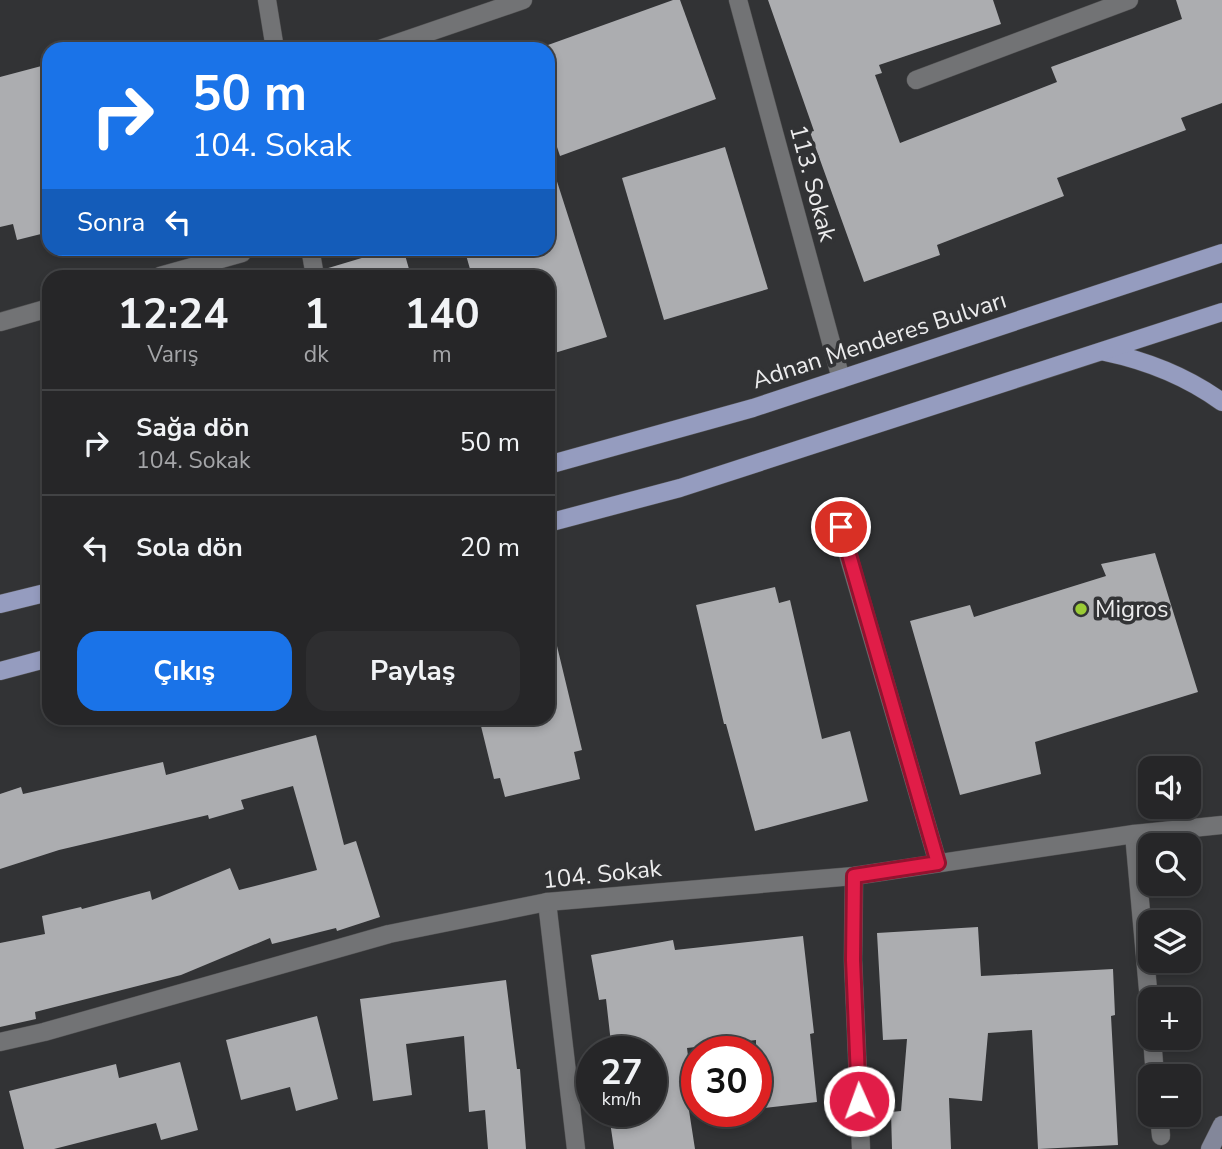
<!DOCTYPE html>
<html lang="tr">
<head>
<meta charset="utf-8">
<style>
  body { margin:0; font-family:"Nunito Sans",sans-serif; background:#2e2e30; color:#f1f3f6; height:100vh; display:flex; flex-direction:column; font-size:26px; white-space:nowrap }
  * { box-sizing:border-box; margin:0 }
  p { font-size:23px; color:#a4a5a8 }
  .icon { flex:none; width:38px; height:38px; fill:none; stroke:currentColor; stroke-width:2; stroke-linecap:round; stroke-linejoin:round }
  .map { position:relative; flex:1; overflow:hidden }
  .details { position:absolute; left:42px; top:270px; width:513px; height:455px; display:flex; flex-direction:column; background:#262628; border-radius:21px; box-shadow:0 4px 10px #0003,0 0 0 2px #424345 }
  .details>* { flex:none }
  .hud { position:absolute; left:42px; top:42px; width:513px; height:214px; border-radius:21px; box-shadow:0 4px 10px #0003,0 0 0 2px #424345; background:#1a73e8; color:#fff; overflow:hidden }
  .fabs { position:absolute; left:1138px; top:756px; display:grid; gap:14px }
  .fabs a { display:grid; place-items:center; width:63px; height:63px; border-radius:14px; background:#262628; box-shadow:0 4px 10px #0003,0 0 0 2px #424345; font-size:35px }
  .speed { position:absolute; left:576px; top:1036px; display:flex; gap:14px; font-size:35px; font-weight:700; text-align:center }
  .speed>* { display:grid; place-content:center; width:91px; height:91px; border-radius:50%; background:#262628; box-shadow:0 4px 10px #0003,0 0 0 2px #424345; line-height:1 }
  .speed small { font-size:18px; font-weight:400 }
  .speed .limit { border:10px solid #d22; background:#fff; color:#111 }
  .pin { position:absolute; display:grid; place-items:center; width:60px; height:60px; color:#fff; margin:-30px; border:4px solid #fff; border-radius:50%; box-shadow:0 2px 7px #0007 }
  .me { position:absolute; width:77px; margin:-38px; rotate:358deg; stroke-linejoin:round; filter:drop-shadow(0 0 5px #0008) }
  .turn { display:flex; align-items:center; gap:24px; height:147px; padding:0 35px; font-size:32px }
  .turn .icon { width:91px; height:91px; stroke-width:2.5 }
  .turn b { display:block; font-size:49px; line-height:60px }
  .then { display:flex; align-items:center; height:66px; padding:0 35px; background:#0003; gap:14px; font-size:26px }
  .eta { display:flex; justify-content:space-evenly; align-items:center; height:119px; text-align:center }
  .eta b { font-size:42px; font-weight:700; line-height:49px }
  .button { display:flex; gap:14px; margin-top:auto; padding:14px 35px }
  .button a { flex:1; height:80px; border-radius:21px; background:#1a73e8; color:#fff; font-size:28px; font-weight:700; line-height:80px; text-align:center }
  .button a+a { background:#2e2e30; color:#f1f3f6 }
  ul { padding:0; list-style:none }
  li { display:flex; align-items:center; gap:21px; height:105px; padding:0 35px; border-top:2px solid #424345 }
  li div { flex:1 }
  li b { display:block; font-size:26px }
  li em { font-style:normal }
  .map>svg:first-child { display:block }
  .building { fill:#acadb0 }
  .lines { fill:none; stroke-linecap:round; stroke-linejoin:round }
  .service-casing { stroke:#515152; stroke-width:19 }
  .minor-casing { stroke:#515152; stroke-width:19 }
  .secondary-casing { stroke:#515152; stroke-width:19 }
  .primary-casing { stroke:#515152; stroke-width:19 }
  .service { stroke:#727375; stroke-width:18 }
  .minor { stroke:#727375; stroke-width:18 }
  .secondary { stroke:#83879a; stroke-width:18 }
  .primary { stroke:#959cbf; stroke-width:18 }
  .route-casing { stroke:#92132f; stroke-width:18 }
  .route { stroke:#e11d48; stroke-width:12 }
  .poi-dot { fill:#9acb35; stroke:#323335; stroke-width:2.5 }
  .labels { text-anchor:middle; stroke-width:7; stroke-linejoin:round; paint-order:stroke }
  .street-label { font-size:24px; fill:#ececed; stroke:#323335 }
  .poi-label { font-size:24px; fill:#ececed; stroke:#323335; text-anchor:start }
</style>
</head>
<body>
<div class="map">
<svg width="1222" height="1149" viewBox="0 0 1222 1149">
  <rect width="100%" height="100%" fill="#323335"/>
  <g class="building">
    <path d="M 673,0 L 680,0 L 716,99 L 560,156 L 548,120 L 548,45 Z"/>
    <path d="M 768,0 L 993,0 L 1001,24 L 879,65 L 882,73 L 875,75 L 900,143 L 1057,82 L 1051,67 L 1182,19 L 1176,0 L 1222,0 L 1222,103 L 1181,118 L 1186,130 L 1057,178 L 1064,196 L 937,245 L 940,255 L 864,282 L 810,132 L 814,131 Z"/>
    <path d="M 49,64 L 49,232 L 17,240 L 13,224 L 0,227 L 0,77 Z"/>
    <path d="M 725,147 L 768,289 L 664,320 L 622,178 Z"/>
    <path d="M 548,169 L 553,169 L 607,337 L 548,355 L 548,276 L 472,276 L 464,248 L 548,248 Z"/>
    <path d="M 395,248 L 403,248 L 411,276 L 326,276 L 325,269 Z"/>
    <path d="M 1155,553 L 1198,692 L 1035,742 L 1041,774 L 960,795 L 910,621 L 970,605 L 974,617 L 1106,576 L 1101,564 Z"/>
    <path d="M 775,587 L 779,603 L 790,600 L 822,739 L 850,731 L 868,801 L 755,831 L 726,724 L 724,724 L 696,605 Z"/>
    <path d="M 557,646 L 582,750 L 574,752 L 580,779 L 505,797 L 500,778 L 494,779 L 479,718 L 548,718 L 548,648 Z"/>
    <path d="M 316,735 L 344,845 L 356,841 L 380,917 L 337,931 L 336,928 L 272,944 L 270,938 L 181,975 L 35,1012 L 36,1019 L 0,1027 L 0,943 L 45,934 L 42,916 L 81,907 L 82,909 L 150,891 L 152,900 L 230,868 L 239,890 L 317,870 L 293,786 L 241,800 L 244,809 L 209,819 L 208,815 L 59,850 L 0,869 L 0,794 L 21,787 L 23,794 L 163,762 L 166,775 Z"/>
    <path d="M 978,927 L 981,976 L 1113,969 L 1115,1015 L 1111,1016 L 1118,1145 L 1038,1149 L 1032,1030 L 988,1033 L 982,1101 L 949,1098 L 951,1149 L 892,1149 L 891,1112 L 901,1111 L 907,1039 L 883,1040 L 877,933 Z"/>
    <path d="M 803,936 L 814,1033 L 810,1034 L 817,1102 L 756,1109 L 756,1040 L 687,1048 L 690,1072 L 683,1072 L 695,1149 L 614,1149 L 609,1115 L 651,1111 L 651,1052 L 612,1052 L 606,999 L 599,1000 L 591,955 L 673,940 L 675,950 Z"/>
    <path d="M 506,980 L 517,1069 L 520,1069 L 526,1149 L 488,1149 L 485,1110 L 469,1112 L 464,1036 L 406,1044 L 412,1095 L 373,1101 L 360,999 Z"/>
    <path d="M 317,1016 L 338,1099 L 296,1111 L 290,1087 L 241,1100 L 226,1040 Z"/>
    <path d="M 180,1062 L 198,1130 L 161,1140 L 156,1123 L 54,1149 L 24,1149 L 9,1091 L 116,1064 L 119,1078 Z"/>
  </g>
  <g class="lines">
    <defs>
      <path id="service" d="M 916,80 L 1129,0"/>
      <g id="minor">
        <path d="M 267,0 L 275,49"/>
        <path d="M 738,0 L 841,379"/>
        <path d="M 380,49 L 523,0"/>
        <path d="M 310,248 L 315,276"/>
        <path d="M 160,276 L 242,253"/>
        <path d="M 0,322 L 49,308"/>
        <path d="M 840,527 L 938,863"/>
        <path d="M 1134,834 L 1150,1012"/>
        <path d="M 854,876 L 853,960 L 861,1149"/>
        <path d="M 547,902 L 576,1149"/>
        <path d="M 1152,1038 L 1155,1076"/>
        <path d="M 0,1042 L 44,1032 L 389,934 L 547,902 L 854,876 L 1134,834 L 1222,825"/>
        <path d="M 1159,1115 L 1161,1136"/>
      </g>
      <path id="secondary" d="M 1210,1149 L 1222,1125"/>
      <g id="primary">
        <path d="M 1105,352 C 1148,361 1186,376 1222,402"/>
        <path d="M 548,465 L 753,408 L 1222,253"/>
        <path d="M 548,523 L 680,488 L 1222,312"/>
        <path d="M 0,604 L 49,592"/>
        <path d="M 0,671 L 49,658"/>
      </g>
    </defs>
    <use href="#service" class="service-casing"/>
    <use href="#minor" class="minor-casing"/>
    <use href="#secondary" class="secondary-casing"/>
    <use href="#primary" class="primary-casing"/>
    <use href="#service" class="service"/>
    <use href="#minor" class="minor"/>
    <use href="#secondary" class="secondary"/>
    <use href="#primary" class="primary"/>
  </g>
  <g class="lines">
    <defs>
      <path id="route" d="M 841,527 L 938,863 L 854,876 L 853,960 L 859,1101"/>
    </defs>
    <use href="#route" class="route-casing"/>
    <use href="#route" class="route"/>
  </g>
  <circle class="poi-dot" cx="1081" cy="609" r="7"/>
  <g class="labels">
    <g class="street-label">
      <text transform="translate(813 183) rotate(75)" y="8">113. Sokak</text>
      <text transform="translate(879 340) rotate(-18)" y="8">Adnan Menderes Bulvarı</text>
      <text transform="translate(602 874) rotate(-6)" y="8">104. Sokak</text>
    </g>
    <g class="poi-label">
      <text x="1095" y="617">Migros</text>
    </g>
  </g>
</svg>
<div class="fabs">
<a><svg class="icon" aria-label="sound" viewBox="0 0 24 24"><path d="M4 9h4l5-4v14l-5-4H4zM17 9q2 3 0 6"/></svg></a>
<a><svg class="icon" aria-label="search" viewBox="0 0 24 24"><circle cx="10" cy="10" r="6"/><path d="M15 15l6 6"/></svg></a>
<a><svg class="icon" aria-label="layers" viewBox="0 0 24 24"><path d="M12 4l9 5-9 5-9-5zM3 14l9 5 9-5"/></svg></a>
<a>+</a>
<a>−</a>
</div>
<div class="speed"><div>27<small>km/h</small></div><div class="limit">30</div></div>
<div class="pin" style="left:841px;top:527px;background:#d93025"><svg class="icon" aria-label="arrive" viewBox="0 0 24 24"><path d="M6 21V4h12l-3 4 3 4H6"/></svg></div>
<svg class="me" style="left:859px;top:1101px" viewBox="-20 -20 40 40"><circle r="17" fill="#e11d48" stroke="#fff" stroke-width="3"/><path d="M0-11L8 9 0 5-8 9z" fill="#fff"/></svg>
<div class="hud">
<div class="turn"><svg class="icon" aria-label="right" viewBox="0 0 24 24"><path d="M7 20v-9h11M14 6l5 5-5 5"/></svg><div><b>50 m</b>104. Sokak</div></div>
<div class="then">Sonra<svg class="icon" aria-label="left" viewBox="0 0 24 24"><path d="M17 20v-9H6M10 6l-5 5 5 5"/></svg></div>
</div>
<section class="details">
<div class="eta">
<div><b>12:24</b><p>Varış</p></div>
<div><b>1</b><p>dk</p></div>
<div><b>140</b><p>m</p></div>
</div>
<ul>
<li><svg class="icon" aria-label="right" viewBox="0 0 24 24"><path d="M7 20v-9h11M14 6l5 5-5 5"/></svg><div><b>Sağa dön</b><p>104. Sokak</p></div><em>50 m</em></li>
<li><svg class="icon" aria-label="left" viewBox="0 0 24 24"><path d="M17 20v-9H6M10 6l-5 5 5 5"/></svg><div><b>Sola dön</b></div><em>20 m</em></li>
</ul>
<div class="button"><a>Çıkış</a><a>Paylaş</a></div>
</section>
</div>
</body>
</html>
